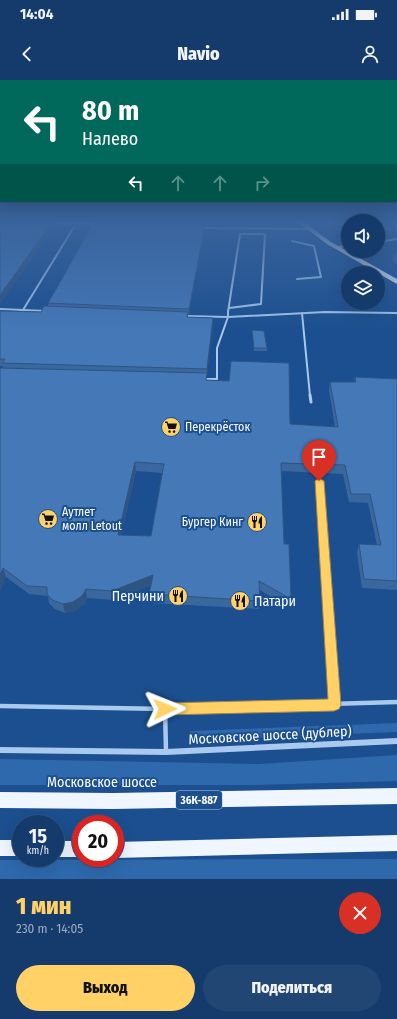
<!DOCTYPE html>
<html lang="ru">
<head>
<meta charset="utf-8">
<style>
  body { margin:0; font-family:"Fira Sans Condensed",sans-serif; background:#214673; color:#f1f3f6; height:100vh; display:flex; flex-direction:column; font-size:15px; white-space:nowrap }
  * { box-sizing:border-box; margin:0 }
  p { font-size:13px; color:#9dadc1 }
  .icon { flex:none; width:22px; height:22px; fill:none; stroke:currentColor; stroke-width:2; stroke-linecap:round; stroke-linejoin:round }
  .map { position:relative; height:799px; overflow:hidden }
  .panel { display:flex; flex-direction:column; background:#143b6b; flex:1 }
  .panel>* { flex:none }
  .top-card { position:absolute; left:0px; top:0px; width:397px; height:122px; box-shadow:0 4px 16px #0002,0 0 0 1px #33557e; background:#00695c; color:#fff; overflow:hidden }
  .fabs { position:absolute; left:341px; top:134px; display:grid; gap:8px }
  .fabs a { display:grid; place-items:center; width:44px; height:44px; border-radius:50%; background:#143b6b; box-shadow:0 4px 16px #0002,0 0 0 1px #33557e; font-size:20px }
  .speed { position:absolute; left:12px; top:735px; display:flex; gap:8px; font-size:20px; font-weight:700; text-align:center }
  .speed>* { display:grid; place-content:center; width:52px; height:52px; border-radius:50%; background:#143b6b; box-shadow:0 4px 16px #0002,0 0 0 1px #33557e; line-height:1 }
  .speed small { font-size:10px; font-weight:400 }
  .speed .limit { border:6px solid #d22; background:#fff; color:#111 }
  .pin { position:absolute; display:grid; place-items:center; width:34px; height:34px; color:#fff; margin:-41px -17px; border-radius:50% 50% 50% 0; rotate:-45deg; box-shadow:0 0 4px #0007 }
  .pin .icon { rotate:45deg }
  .me { position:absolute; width:44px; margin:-22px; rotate:88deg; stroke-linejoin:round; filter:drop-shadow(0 0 3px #0008) }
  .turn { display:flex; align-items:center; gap:14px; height:84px; padding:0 16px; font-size:18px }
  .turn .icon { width:52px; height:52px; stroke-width:2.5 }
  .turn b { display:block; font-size:28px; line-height:34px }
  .lanes { display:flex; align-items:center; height:38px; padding:0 16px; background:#0003; justify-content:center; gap:20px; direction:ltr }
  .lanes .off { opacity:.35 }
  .round { display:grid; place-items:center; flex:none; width:42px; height:42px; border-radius:21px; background:#214673 }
  .headline { display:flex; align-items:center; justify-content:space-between; height:68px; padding:0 16px }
  h1 { font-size:24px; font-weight:800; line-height:30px; color:#ffd166 }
  .action { display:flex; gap:8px; margin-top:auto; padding:8px 16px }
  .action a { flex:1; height:46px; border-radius:24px; background:#ffd166; color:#111; font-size:16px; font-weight:800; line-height:46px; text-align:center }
  .action a+a { background:#214673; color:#f1f3f6 }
  .status { display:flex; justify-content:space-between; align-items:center; height:28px; padding:0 20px; background:#143b6b; direction:ltr }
  .status svg { height:11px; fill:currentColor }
  header { display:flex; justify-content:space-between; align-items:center; height:52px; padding:0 16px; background:#143b6b; font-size:18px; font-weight:800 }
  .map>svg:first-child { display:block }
  .green { fill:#2e69ad }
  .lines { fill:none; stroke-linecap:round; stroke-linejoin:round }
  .lane-far3 { stroke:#a9c9ee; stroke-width:2 }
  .lane-far2 { stroke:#a9c9ee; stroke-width:3 }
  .lane-far1 { stroke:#a9c9ee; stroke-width:3.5 }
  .lane { stroke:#a9c9ee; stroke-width:4.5 }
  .street { stroke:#a9c9ee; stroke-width:6 }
  .primary { fill:#f0f6ff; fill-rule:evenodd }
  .wall { fill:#3a679d; fill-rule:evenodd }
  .shaded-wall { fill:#305480 }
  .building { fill:#4478b7; stroke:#305480; fill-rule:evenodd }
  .route { fill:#ffd166; stroke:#a68842 }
  .labels { text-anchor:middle; stroke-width:4; stroke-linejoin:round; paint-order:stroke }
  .shield { fill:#1b4f8f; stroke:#bbcadd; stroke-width:1 }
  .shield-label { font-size:11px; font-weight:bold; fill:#fff }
  .poi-label { font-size:12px; fill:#fff; stroke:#1b4f8f; text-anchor:start }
  .near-poi-label { font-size:14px; fill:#fff; stroke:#1b4f8f; text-anchor:end }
  .near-street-label { font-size:14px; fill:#fff; stroke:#1b4f8f }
</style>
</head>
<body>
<div class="status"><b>14:04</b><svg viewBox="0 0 49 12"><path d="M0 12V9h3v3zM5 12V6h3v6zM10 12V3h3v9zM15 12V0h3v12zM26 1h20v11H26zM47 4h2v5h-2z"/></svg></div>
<header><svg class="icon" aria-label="back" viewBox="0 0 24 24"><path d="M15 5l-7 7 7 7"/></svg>Navio<svg class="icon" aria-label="person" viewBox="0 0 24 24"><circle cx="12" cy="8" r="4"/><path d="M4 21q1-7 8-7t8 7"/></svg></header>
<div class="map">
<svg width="397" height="799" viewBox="0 0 397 799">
  <rect width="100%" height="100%" fill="#1b4f8f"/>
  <g class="green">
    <path d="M 397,643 L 397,652 L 190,660 L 190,651 Z"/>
    <path d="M 397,675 L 397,701 L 253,705 L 0,705 L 0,679 L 259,684 Z"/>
    <path d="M 397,779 L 397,799 L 0,799 L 0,780 Z"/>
  </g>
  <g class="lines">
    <g class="lane-far3">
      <path d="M 393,141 L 396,143 L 397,149"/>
      <path d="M 51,143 L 98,144"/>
      <path d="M 201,148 L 308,149"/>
      <path d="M 292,161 L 314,166 L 321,197 L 297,199"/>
      <path d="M 378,162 L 397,159"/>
      <path d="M 337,167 L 348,166"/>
      <path d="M 0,229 L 46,231"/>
      <path d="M 23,230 L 74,147"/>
      <path d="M 302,233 L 310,316"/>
      <path d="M 184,236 L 228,237 L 325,232 L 397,233"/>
      <path d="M 204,299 L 217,299 L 217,268 L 228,237 L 228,232 L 240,154 L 265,154 L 261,224 L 229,228"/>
    </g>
    <g class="lane-far2">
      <path d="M 310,315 L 311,322"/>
      <path d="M 319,401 L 322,441"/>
    </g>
    <path class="lane-far1" d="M 322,440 L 332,599"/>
    <g class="lane">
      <path d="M 332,598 L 334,625"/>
      <path d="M 0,626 L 165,629 L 397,622"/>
      <path d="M 165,629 L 166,671"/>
    </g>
    <path class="street" d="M 0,670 L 166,672 L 397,661"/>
    <g class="primary">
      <path d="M 296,141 L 302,141 L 331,162 L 397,199 L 397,204 L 327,164 Z"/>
      <path d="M 397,708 L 397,724 L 113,729 L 0,728 L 0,712 L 113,713 Z"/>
      <path d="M 397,755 L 397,771 L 115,778 L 114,778 L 115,762 Z"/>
      <rect x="0" y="760" width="21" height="16"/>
      <rect x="55" y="761" width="26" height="16"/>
    </g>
  </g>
  <g class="wall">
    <path d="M 98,141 L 160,141 L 159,143 Z"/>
    <path d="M 319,141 L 348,141 L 348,158 L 339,151 L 333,152 Z"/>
    <path d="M 205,145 L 204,149 L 189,234 L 188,234 L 188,237 L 213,238 L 213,245 L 206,300 L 290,344 L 335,347 L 329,310 L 330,302 L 354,302 L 355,297 L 397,299 L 397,510 L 362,508 L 357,473 L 359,464 L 377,465 L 368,423 L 349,422 L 343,394 L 281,391 L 284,464 L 291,519 L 290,528 L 260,510 L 260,521 L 259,529 L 150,523 L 149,514 L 151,505 L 113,520 L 87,518 L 84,524 L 75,531 L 65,533 L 55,529 L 49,523 L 48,516 L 29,514 L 6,497 L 0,511 L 3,288 L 3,286 L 0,286 L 0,231 L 41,232 L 48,227 L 48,223 ZM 136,391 L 162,393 L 151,456 L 121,455 Z"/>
    <path d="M 394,173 L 397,173 L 397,185 L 392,180 Z"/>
    <path d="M 252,250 L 267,268 L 267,271 L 254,271 Z"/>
  </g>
  <g class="shaded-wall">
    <path d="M 53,141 L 54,141 L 55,146 L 0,224 L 0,215 Z"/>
    <path d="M 379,141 L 391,141 L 390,145 L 378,146 Z"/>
    <path d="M 205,145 L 204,149 L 189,234 L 189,229 Z"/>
    <path d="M 339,145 L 339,151 L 333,152 L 334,146 Z"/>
    <path d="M 394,151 L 393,157 L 378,159 L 378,153 Z"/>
    <path d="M 213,238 L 213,245 L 207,296 L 207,289 Z"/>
    <path d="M 135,382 L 136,391 L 119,463 L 118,455 Z"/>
    <path d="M 3,488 L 6,497 L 0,511 L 0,495 Z"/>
    <path d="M 153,495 L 154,504 L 113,520 L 112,511 Z"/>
    <path d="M 86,509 L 87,518 L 84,524 L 75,531 L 65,533 L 63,524 Z"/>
  </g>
  <g class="building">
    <path d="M 0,141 L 53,141 L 0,215 Z"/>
    <path d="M 327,141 L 348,141 L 348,152 L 339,145 L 334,146 Z"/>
    <path d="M 378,141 L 380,141 L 394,151 L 378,153 Z"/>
    <path d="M 94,142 L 205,145 L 189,229 L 48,223 Z"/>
    <path d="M 394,173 L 397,173 L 397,176 Z"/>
    <path d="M 44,226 L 188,232 L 187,237 L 213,238 L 207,289 L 2,283 L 5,279 L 0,279 L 0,231 L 41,232 Z"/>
    <path d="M 252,250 L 264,251 L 267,268 L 254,268 Z"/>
    <path d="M 231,281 L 289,283 L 290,344 L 338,347 L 330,302 L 356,302 L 355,297 L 397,299 L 397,501 L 364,499 L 359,464 L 381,465 L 370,414 L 351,414 L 345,385 L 281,383 L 284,464 L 289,464 L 291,519 L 259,501 L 260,521 L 149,514 L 153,495 L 112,511 L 86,509 L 82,516 L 73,522 L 63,524 L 52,520 L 47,514 L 47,507 L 27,506 L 3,488 L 0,495 L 0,288 L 207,293 L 206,300 L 229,301 ZM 135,382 L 164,384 L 151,456 L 118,455 Z"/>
  </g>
  <linearGradient id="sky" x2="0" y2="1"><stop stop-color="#0f2b4f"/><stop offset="0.56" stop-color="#39639b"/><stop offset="1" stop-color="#39639b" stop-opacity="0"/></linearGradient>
  <rect width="397" height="253" fill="url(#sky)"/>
  <path class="route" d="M 319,398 L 324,401 L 341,625 L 339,629 L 334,631 L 165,635 L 160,634 L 158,629 L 160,625 L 165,623 L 328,619 L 315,401 Z"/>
  <defs>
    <symbol id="supermarket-disc" viewBox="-11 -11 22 22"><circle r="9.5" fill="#ffd166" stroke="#1b4f8f"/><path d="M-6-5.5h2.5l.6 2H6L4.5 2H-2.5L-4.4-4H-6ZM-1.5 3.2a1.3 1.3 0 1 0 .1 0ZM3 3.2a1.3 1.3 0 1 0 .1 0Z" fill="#111"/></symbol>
    <symbol id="restaurant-disc" viewBox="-11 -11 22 22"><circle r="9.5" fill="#ffd166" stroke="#1b4f8f"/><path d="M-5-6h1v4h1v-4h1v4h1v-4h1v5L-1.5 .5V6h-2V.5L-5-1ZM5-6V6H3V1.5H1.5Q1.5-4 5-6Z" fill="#111"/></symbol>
  </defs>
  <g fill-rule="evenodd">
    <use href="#supermarket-disc" x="160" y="336" width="22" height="22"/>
    <use href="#supermarket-disc" x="37" y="428" width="22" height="22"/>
    <use href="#restaurant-disc" x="246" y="431" width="22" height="22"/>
    <use href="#restaurant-disc" x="167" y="505" width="22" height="22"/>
    <use href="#restaurant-disc" x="229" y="510" width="22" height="22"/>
  </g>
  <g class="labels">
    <rect class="shield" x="176" y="711" width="46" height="18" rx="3"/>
    <g class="shield-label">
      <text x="199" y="724">36К-887</text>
    </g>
    <g class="poi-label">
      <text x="185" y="351">Перекрёсток</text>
      <text x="62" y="436">Аутлет<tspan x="62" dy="14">молл Letout</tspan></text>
      <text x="243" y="446" text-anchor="end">Бургер Кинг</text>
    </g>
    <g class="near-poi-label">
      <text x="164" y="521">Перчини</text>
      <text x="254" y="526" text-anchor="start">Патари</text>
    </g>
    <g class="near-street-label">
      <text transform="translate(270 655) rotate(-3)" y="5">Московское шоссе (дублер)</text>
      <text x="102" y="707">Московское шоссе</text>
    </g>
  </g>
</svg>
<div class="fabs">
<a><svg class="icon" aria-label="sound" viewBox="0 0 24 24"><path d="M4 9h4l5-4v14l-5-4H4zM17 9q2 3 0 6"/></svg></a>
<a><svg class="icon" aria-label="layers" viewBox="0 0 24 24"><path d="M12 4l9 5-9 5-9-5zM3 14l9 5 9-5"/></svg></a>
</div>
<div class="speed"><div>15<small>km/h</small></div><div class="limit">20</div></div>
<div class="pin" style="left:319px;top:401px;background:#d93025"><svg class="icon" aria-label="arrive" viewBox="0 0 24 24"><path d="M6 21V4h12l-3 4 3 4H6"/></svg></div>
<svg class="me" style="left:165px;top:629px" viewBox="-20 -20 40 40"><path d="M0-17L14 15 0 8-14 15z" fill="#ffd166" stroke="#fff" stroke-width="4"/></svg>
<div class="top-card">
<div class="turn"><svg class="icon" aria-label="left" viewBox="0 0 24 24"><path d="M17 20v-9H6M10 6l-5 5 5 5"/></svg><div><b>80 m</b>Налево</div></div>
<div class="lanes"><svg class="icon" aria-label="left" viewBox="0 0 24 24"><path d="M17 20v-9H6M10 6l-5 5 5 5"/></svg><svg class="icon off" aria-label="ahead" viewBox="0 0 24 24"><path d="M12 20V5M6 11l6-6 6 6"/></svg><svg class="icon off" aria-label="ahead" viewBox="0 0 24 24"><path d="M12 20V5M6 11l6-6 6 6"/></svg><svg class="icon off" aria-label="right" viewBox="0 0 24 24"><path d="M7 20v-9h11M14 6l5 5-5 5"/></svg></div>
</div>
</div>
<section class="panel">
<div class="headline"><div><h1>1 мин</h1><p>230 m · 14:05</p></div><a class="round" style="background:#d93025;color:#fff"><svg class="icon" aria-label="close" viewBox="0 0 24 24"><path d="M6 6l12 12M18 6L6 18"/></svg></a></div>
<div class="action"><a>Выход</a><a>Поделиться</a></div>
</section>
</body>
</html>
